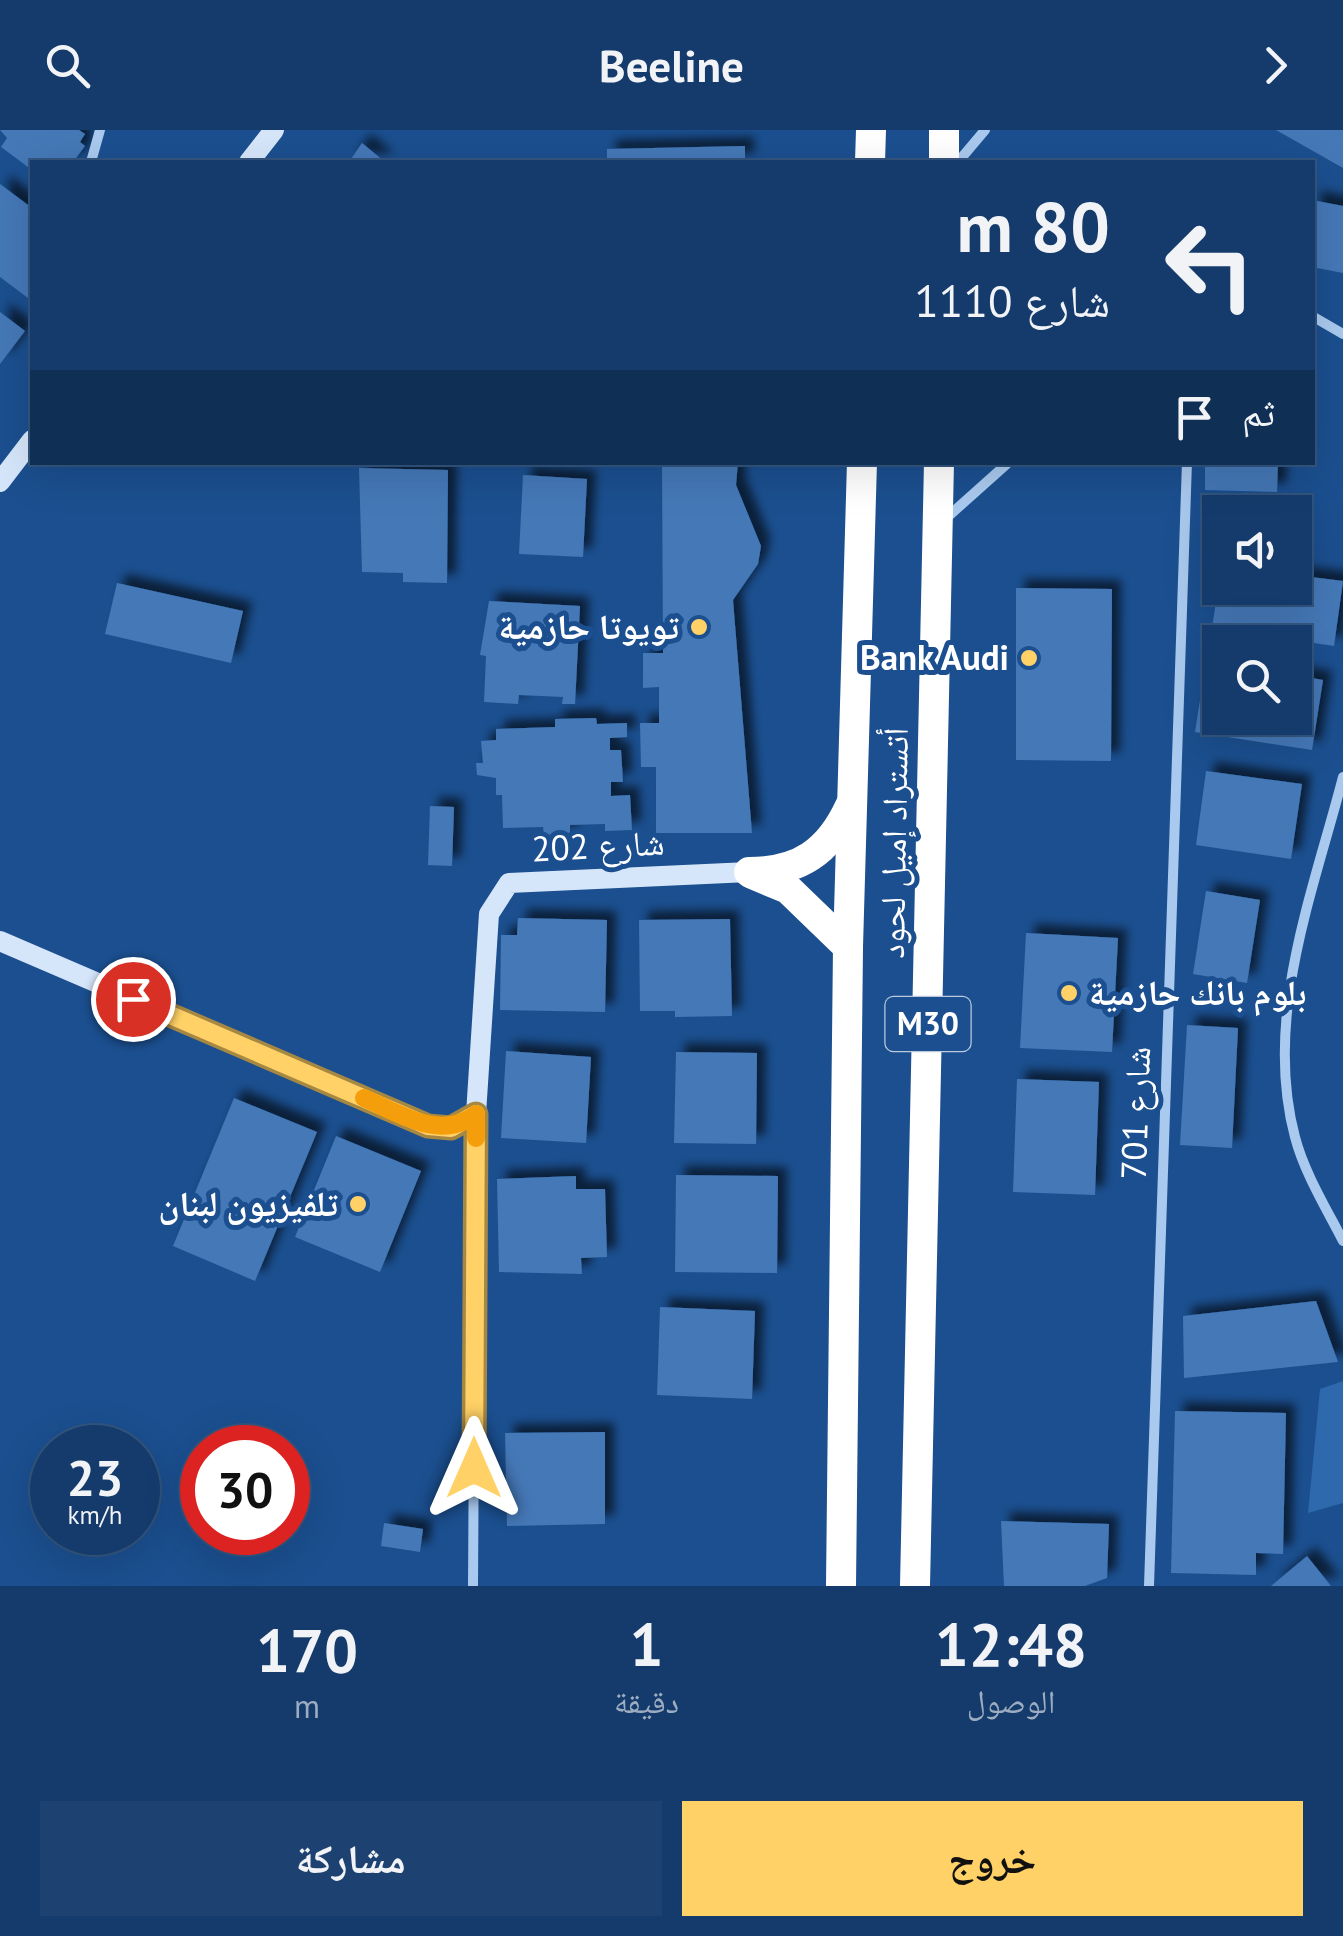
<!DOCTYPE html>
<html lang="ar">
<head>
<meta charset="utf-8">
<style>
  body { margin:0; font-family:"PT Sans","Noto Naskh Arabic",sans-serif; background:#1d4271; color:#f1f3f6; direction:rtl; height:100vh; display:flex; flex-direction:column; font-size:38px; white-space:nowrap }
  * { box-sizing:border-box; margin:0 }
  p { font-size:32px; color:#9dadc1 }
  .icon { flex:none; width:55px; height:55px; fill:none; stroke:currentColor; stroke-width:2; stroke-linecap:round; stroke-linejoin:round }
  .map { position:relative; height:1456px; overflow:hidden; direction:ltr }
  .drawer { display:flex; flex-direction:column; background:#143b6b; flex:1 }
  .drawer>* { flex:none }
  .top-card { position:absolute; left:30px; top:30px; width:1285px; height:305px; border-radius:0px; box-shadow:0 10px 40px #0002,0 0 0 2px #33557e; direction:rtl; background:#143b6b; color:#f1f3f6; overflow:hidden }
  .controls { position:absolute; left:1202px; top:365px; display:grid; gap:20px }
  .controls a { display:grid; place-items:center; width:110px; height:110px; border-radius:0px; background:#143b6b; box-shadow:0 10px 40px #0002,0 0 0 2px #33557e; font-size:50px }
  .speed { position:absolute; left:30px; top:1295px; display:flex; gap:20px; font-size:50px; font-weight:700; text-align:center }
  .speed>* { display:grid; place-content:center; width:130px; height:130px; border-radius:50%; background:#143b6b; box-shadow:0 10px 40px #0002,0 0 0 2px #33557e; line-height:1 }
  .speed small { font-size:25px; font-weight:400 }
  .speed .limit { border:15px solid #d22; background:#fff; color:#111 }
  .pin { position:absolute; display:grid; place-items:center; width:85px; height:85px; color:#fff; margin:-42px; border:5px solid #fff; border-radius:50%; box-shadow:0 2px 10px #0007 }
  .me { position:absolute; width:110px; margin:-55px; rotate:0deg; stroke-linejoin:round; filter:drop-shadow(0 0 8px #0008) }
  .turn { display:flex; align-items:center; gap:35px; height:210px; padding:0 40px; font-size:45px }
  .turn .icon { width:130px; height:130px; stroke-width:2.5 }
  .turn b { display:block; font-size:70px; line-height:85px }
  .then { display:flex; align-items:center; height:95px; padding:0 40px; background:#0003; gap:20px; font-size:38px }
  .eta { display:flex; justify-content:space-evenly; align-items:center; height:170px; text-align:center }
  .eta b { font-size:60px; font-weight:700; line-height:70px }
  .cta { display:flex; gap:20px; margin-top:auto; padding:20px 40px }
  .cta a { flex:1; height:115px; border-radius:0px; background:#ffd166; color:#111; font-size:40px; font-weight:700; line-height:115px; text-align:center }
  .cta a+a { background:#1d4271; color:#f1f3f6 }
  header { display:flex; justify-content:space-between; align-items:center; height:130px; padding:0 40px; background:#143b6b; font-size:45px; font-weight:700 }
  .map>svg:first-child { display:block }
  .green { fill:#2e69ad }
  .building { fill:#4478b7; filter:url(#shadow) }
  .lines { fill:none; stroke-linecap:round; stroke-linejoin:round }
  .street { stroke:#a9c9ee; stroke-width:10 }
  .secondary { stroke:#d6e6fa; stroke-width:20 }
  .highway { stroke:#fff; stroke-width:30 }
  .route-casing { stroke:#a68842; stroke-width:25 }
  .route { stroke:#ffd166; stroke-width:18 }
  .slow { stroke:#f59e0b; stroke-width:18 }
  .poi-dot { fill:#ffd166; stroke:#1b4f8f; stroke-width:4 }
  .labels { text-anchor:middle; stroke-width:10; stroke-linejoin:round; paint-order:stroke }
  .shield { fill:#1b4f8f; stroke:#bbcadd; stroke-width:2.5 }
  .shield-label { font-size:32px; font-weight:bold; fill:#fff }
  .poi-label { font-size:35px; font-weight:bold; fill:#fff; stroke:#1b4f8f; text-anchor:end }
  .street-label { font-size:35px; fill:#fff; stroke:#1b4f8f }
</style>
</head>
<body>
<header><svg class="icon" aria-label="forward" viewBox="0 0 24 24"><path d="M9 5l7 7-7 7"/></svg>Beeline<svg class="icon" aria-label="search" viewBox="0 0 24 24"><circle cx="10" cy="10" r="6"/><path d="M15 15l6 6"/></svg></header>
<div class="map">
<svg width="1343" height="1456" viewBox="0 0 1343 1456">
  <defs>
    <filter id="shadow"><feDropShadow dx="9" dy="-9" stdDeviation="5" flood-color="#0009"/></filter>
  </defs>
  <rect width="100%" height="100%" fill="#1b4f8f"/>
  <path class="green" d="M 1343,1251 L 1343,1373 L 1308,1383 L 1320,1259 Z"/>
  <g class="building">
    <path d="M 0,0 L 79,0 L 85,4 L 80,12 L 85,16 L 73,32 L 32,32 L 32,40 L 1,17 L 7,8 Z"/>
    <path d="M 1276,0 L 1343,0 L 1343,38 Z"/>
    <path d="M 362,13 L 385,32 L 349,32 Z"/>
    <path d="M 745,16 L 745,32 L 607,32 L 607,19 Z"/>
    <path d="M 0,54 L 32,78 L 32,171 L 0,147 Z"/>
    <path d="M 1312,70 L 1343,76 L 1343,143 L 1312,137 Z"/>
    <path d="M 0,182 L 25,201 L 0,234 Z"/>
    <path d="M 662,332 L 738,332 L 736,355 L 761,416 L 758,434 L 733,470 L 752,703 L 656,703 L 656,637 L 641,637 L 640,593 L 659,593 L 659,557 L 643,558 L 643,523 L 663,523 Z"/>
    <path d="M 1205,332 L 1278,332 L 1277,362 L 1205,360 Z"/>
    <path d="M 359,338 L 448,340 L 447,453 L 403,452 L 403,443 L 362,442 Z"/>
    <path d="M 523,345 L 587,349 L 583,427 L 519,424 Z"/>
    <path d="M 1295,445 L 1343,451 L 1334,516 L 1212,498 L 1218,458 L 1295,458 Z"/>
    <path d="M 117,453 L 243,481 L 231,533 L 105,504 Z"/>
    <path d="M 1016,458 L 1112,459 L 1111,631 L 1016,630 Z"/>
    <path d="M 489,471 L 580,476 L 575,574 L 562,574 L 563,567 L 519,565 L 518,574 L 484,572 L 486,526 L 480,525 Z"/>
    <path d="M 1206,532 L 1220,534 L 1220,588 L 1295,588 L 1295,545 L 1323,550 L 1312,620 L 1195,602 Z"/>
    <path d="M 596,588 L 597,594 L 627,593 L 627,607 L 610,608 L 610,620 L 621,620 L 623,652 L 611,652 L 611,666 L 630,665 L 632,700 L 605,701 L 605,694 L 570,695 L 570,704 L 544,705 L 543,697 L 503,698 L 502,665 L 496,665 L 496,648 L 477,645 L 476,633 L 483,633 L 481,611 L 496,610 L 496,599 L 555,597 L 555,589 Z"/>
    <path d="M 1206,641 L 1302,654 L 1291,729 L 1196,715 Z"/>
    <path d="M 430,676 L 454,677 L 452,736 L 428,735 Z"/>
    <path d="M 1206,761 L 1260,770 L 1247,853 L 1193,844 Z"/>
    <path d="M 518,788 L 607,790 L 605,882 L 500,880 L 501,805 L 517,805 Z"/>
    <path d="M 730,789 L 732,886 L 675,887 L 675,881 L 640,881 L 639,790 Z"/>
    <path d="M 1026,803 L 1118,808 L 1112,922 L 1020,918 Z"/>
    <path d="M 1187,895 L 1238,898 L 1232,1018 L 1180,1015 Z"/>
    <path d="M 506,921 L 591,927 L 586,1013 L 501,1008 Z"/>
    <path d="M 676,922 L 757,923 L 756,1014 L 674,1013 Z"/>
    <path d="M 1017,949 L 1099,952 L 1095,1065 L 1013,1062 Z"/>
    <path d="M 234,968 L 317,1002 L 255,1151 L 173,1116 Z"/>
    <path d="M 336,1006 L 421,1041 L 380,1142 L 295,1107 Z"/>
    <path d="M 676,1045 L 778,1046 L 777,1143 L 675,1142 Z"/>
    <path d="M 576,1046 L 576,1059 L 605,1059 L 607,1127 L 581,1128 L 582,1144 L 499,1142 L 497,1049 Z"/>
    <path d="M 1316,1171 L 1338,1232 L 1184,1248 L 1183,1186 Z"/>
    <path d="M 660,1177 L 755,1181 L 752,1269 L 657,1265 Z"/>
    <path d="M 1175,1281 L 1286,1283 L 1283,1424 L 1256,1423 L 1256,1445 L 1171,1443 Z"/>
    <path d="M 605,1302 L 605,1394 L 507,1396 L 505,1303 Z"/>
    <path d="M 1001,1391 L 1109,1394 L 1107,1448 L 1085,1456 L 1004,1456 Z"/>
    <path d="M 384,1393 L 423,1399 L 420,1422 L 381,1416 Z"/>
    <path d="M 1307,1426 L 1331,1456 L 1271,1456 Z"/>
  </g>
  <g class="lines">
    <g class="street">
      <path d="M 91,32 L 100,0"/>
      <path d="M 958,32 L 985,0"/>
      <path d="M 1312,186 L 1343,204"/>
      <path d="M 943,391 L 1009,332"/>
      <path d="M 1343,647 C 1313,763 1263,887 1295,1007 C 1304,1042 1326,1078 1343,1111"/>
      <path d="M 473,1456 L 476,985"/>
      <path d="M 1149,1456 L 1187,332"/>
    </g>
    <g class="secondary">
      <path d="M 249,32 L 274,0"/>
      <path d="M 0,352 L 32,310"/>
      <path d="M 0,811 L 428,995 L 451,998 L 476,984 L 489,784 L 509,753 L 749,742"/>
    </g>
    <g class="highway">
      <path d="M 870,32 L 871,0"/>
      <path d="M 944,32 L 944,0"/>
      <path d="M 749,742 C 799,742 829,722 850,676"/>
      <path d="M 752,744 L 788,759 L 848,817"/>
      <path d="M 841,1456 L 848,817 L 862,332"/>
      <path d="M 915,1456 L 939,332"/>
    </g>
  </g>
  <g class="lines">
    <defs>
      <path id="route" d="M 133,869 L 428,996 L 451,998 L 476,984 L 474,1338"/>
    </defs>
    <use href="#route" class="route-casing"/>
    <use href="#route" class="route"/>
    <path class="slow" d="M 364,968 C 399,983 441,1012 476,984 L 476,1008"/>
  </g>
  <g class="poi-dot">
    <circle cx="699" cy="497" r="10"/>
    <circle cx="1029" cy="528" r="10"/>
    <circle cx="1069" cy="863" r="10"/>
    <circle cx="358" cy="1074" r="10"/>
  </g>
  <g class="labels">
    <rect class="shield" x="885.5" y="867" width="85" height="54" rx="8"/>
    <g class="shield-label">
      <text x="928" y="905">M30</text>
    </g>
    <g class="poi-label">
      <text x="679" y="509">تويوتا حازمية</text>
      <text x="1009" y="540">Bank Audi</text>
      <text x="1089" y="875" text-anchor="start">بلوم بانك حازمية</text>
      <text x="338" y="1086">تلفيزيون لبنان</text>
    </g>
    <g class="street-label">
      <text transform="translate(894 713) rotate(-89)" y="12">أتستراد إميل لحود</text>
      <text transform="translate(598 716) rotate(-3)" y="12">شارع 202</text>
      <text transform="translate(1136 983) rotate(-88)" y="12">شارع 701</text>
    </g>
  </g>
</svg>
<div class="controls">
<a><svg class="icon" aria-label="sound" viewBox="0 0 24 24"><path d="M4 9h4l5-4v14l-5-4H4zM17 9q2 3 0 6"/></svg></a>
<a><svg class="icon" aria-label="search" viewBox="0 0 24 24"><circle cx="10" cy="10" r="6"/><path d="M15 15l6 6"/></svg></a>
</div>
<div class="speed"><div>23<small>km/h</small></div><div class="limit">30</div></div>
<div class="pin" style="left:133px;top:869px;background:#d93025"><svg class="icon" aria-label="arrive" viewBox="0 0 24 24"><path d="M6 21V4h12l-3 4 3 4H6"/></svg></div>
<svg class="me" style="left:474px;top:1338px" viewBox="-20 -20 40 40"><path d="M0-17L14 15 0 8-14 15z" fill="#ffd166" stroke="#fff" stroke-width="4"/></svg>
<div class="top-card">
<div class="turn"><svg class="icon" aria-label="left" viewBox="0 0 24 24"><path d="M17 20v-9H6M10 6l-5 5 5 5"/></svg><div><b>80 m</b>شارع 1110</div></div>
<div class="then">ثم<svg class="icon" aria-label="arrive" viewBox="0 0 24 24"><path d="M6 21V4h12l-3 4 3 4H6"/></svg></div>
</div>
</div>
<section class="drawer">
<div class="eta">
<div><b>12:48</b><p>الوصول</p></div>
<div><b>1</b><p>دقيقة</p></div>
<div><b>170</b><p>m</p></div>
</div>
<div class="cta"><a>خروج</a><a>مشاركة</a></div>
</section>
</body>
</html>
